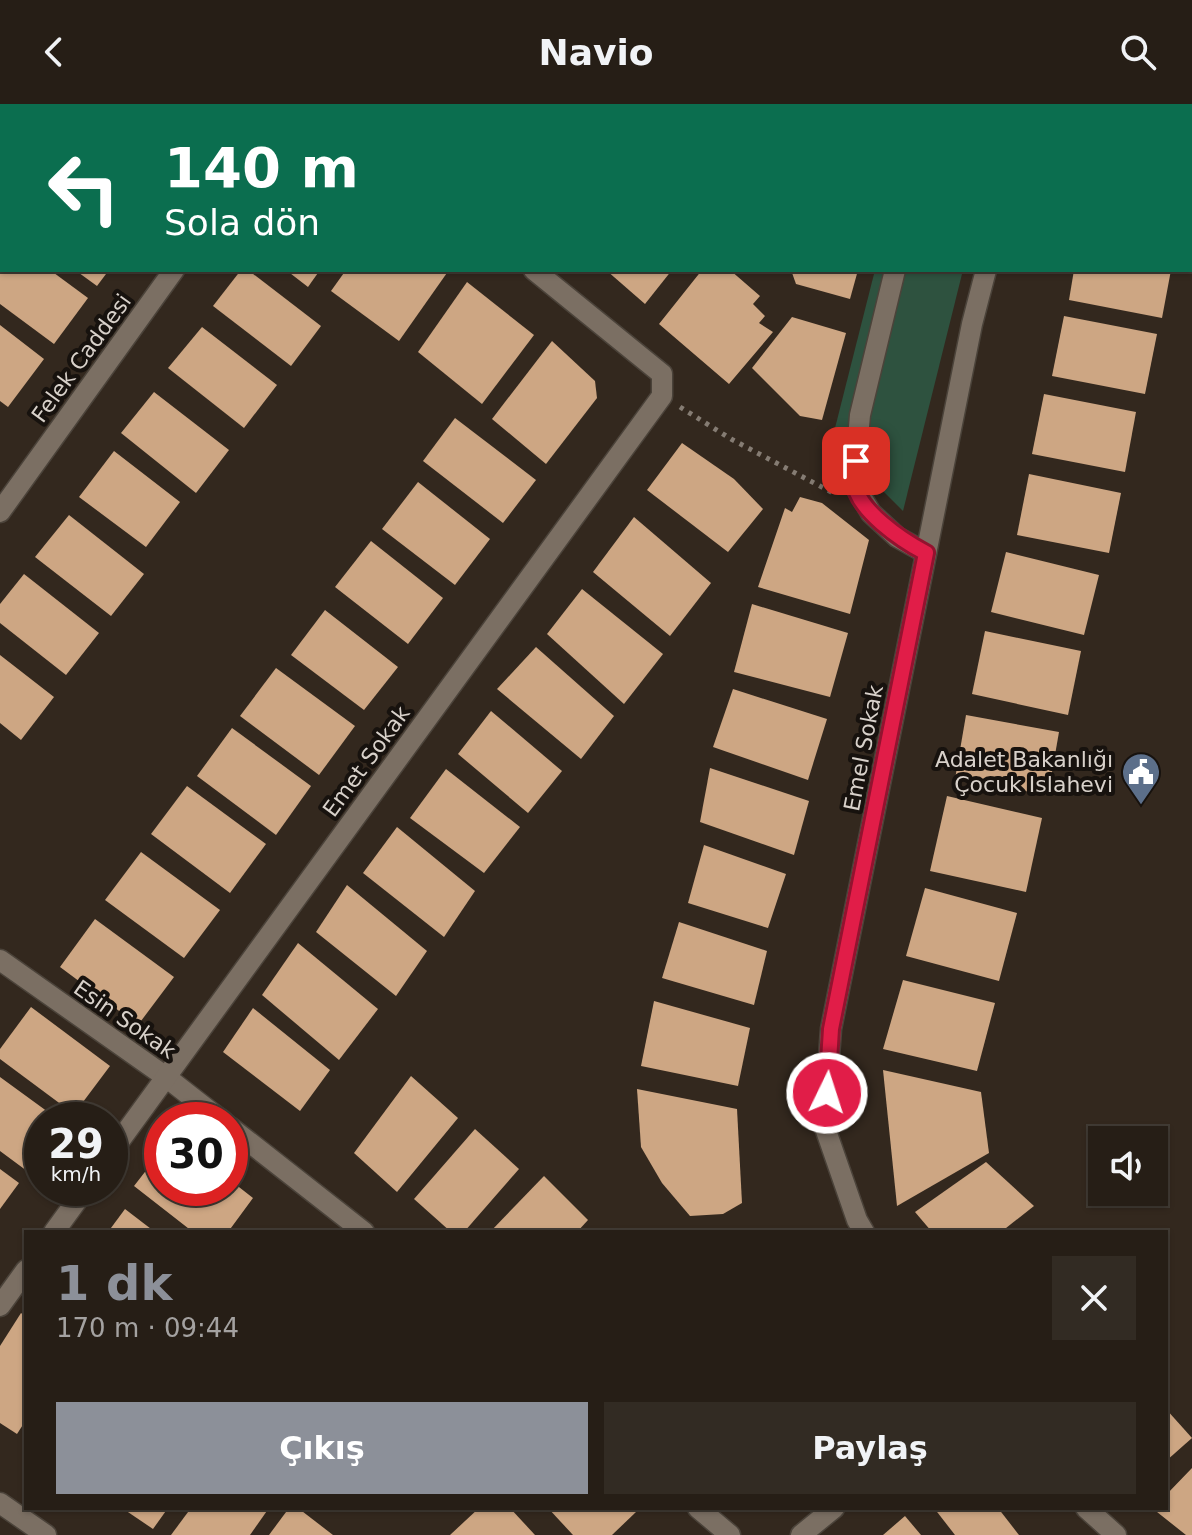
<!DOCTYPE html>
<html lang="tr">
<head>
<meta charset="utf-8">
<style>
  body { margin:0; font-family:"DejaVu Sans",sans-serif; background:#322b23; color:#f1f3f6; height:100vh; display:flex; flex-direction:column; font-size:30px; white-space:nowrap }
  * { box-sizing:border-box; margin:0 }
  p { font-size:26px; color:#a4a2a1 }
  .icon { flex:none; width:44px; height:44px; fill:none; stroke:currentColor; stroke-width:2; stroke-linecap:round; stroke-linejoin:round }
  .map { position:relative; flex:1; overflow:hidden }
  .drawer { position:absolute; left:24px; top:1126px; width:1144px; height:280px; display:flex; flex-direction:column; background:#261e16; border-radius:0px; box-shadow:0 2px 6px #0004,0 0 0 2px #423c35 }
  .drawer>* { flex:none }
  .banner { position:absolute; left:0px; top:0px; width:1192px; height:168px; box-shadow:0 2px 6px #0004,0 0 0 2px #423c35; background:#0b6e4f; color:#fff; overflow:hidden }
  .fabs { position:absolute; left:1088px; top:1022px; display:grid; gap:16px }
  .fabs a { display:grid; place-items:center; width:80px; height:80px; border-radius:0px; background:#261e16; box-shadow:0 2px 6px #0004,0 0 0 2px #423c35; font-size:40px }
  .speed { position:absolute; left:24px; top:998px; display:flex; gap:16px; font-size:40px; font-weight:700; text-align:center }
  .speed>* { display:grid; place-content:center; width:104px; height:104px; border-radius:50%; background:#261e16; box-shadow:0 2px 6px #0004,0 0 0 2px #423c35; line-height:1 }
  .speed small { font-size:20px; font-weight:400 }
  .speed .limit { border:12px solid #d22; background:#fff; color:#111 }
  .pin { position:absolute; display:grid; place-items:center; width:68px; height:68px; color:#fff; margin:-34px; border-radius:16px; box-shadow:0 4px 12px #0006 }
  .me { position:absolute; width:88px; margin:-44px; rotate:4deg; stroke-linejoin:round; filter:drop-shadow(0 0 6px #0008) }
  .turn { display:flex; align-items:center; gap:28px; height:168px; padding:0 32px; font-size:36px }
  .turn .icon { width:104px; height:104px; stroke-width:2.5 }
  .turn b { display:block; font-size:56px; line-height:68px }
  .round { display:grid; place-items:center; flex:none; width:84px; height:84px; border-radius:0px; background:#322b23 }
  .summary { display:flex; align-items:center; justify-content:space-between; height:136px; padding:0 32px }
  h1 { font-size:48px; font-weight:700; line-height:60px; color:#8c9099 }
  .cta { display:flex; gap:16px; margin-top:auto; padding:16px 32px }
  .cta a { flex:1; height:92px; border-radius:0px; background:#8c9099; color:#fff; font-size:32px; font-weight:700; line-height:92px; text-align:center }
  .cta a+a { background:#322b23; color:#f1f3f6 }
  header { display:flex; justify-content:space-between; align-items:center; height:104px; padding:0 32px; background:#261e16; font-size:36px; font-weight:700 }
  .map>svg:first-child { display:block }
  .green { fill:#2e523f }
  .building { fill:#cda683 }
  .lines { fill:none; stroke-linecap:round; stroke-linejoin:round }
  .minor-casing { stroke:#4b433a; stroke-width:23 }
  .tertiary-casing { stroke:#4b433a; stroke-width:23 }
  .path { stroke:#857c73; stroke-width:5; stroke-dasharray:4 6; stroke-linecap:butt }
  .minor { stroke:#7b6f63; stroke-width:20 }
  .tertiary { stroke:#7b6f63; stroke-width:20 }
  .route-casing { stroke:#92132f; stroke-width:20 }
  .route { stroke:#e11d48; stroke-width:14 }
  .labels { text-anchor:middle; stroke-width:8; stroke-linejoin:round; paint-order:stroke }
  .street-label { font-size:22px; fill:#d8d1ca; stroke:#17120e }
  .poi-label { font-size:22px; fill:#d8d1ca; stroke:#17120e; text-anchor:end }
</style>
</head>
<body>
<header><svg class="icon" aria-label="back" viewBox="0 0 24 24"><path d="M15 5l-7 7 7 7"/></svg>Navio<svg class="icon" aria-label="search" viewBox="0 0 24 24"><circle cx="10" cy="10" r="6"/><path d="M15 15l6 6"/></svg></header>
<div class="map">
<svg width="1192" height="1431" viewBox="0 0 1192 1431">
  <rect width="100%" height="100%" fill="#33281e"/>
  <path class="green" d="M 875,166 L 963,166 L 903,407 L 850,354 L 834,328 Z"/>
  <g class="building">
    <path d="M 0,166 L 50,166 L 88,194 L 54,240 L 0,200 Z"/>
    <path d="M 75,166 L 109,166 L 97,182 Z"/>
    <path d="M 241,166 L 248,166 L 321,222 L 291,262 L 213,202 Z"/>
    <path d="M 286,166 L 320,166 L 308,183 Z"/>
    <path d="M 346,166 L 449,166 L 399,237 L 331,187 Z"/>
    <path d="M 606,166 L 672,166 L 645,200 Z"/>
    <path d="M 702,166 L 730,166 L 760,192 L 753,200 L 765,212 L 759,219 L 773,228 L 729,280 L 659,220 Z"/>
    <path d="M 791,166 L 858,166 L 850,195 L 796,180 Z"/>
    <path d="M 1074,166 L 1171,166 L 1162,214 L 1069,196 Z"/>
    <path d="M 467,178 L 534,231 L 482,300 L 418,248 Z"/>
    <path d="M 1064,212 L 1157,230 L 1145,290 L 1052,272 Z"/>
    <path d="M 792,213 L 846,229 L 822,316 L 800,312 L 752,264 Z"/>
    <path d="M 0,221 L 44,255 L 8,303 L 0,297 Z"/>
    <path d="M 202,223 L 277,281 L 244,324 L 168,264 Z"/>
    <path d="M 552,237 L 595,277 L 597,294 L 546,360 L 492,315 Z"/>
    <path d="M 154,288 L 229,346 L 196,389 L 121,329 Z"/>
    <path d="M 1044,290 L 1136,308 L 1125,368 L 1032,350 Z"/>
    <path d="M 455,314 L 536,376 L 503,419 L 423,357 Z"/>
    <path d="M 682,339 L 734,375 L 763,405 L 728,448 L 647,386 Z"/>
    <path d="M 114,347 L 180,398 L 146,443 L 79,393 Z"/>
    <path d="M 1029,370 L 1121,389 L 1109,449 L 1017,431 Z"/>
    <path d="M 418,378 L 490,435 L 455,481 L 382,425 Z"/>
    <path d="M 800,393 L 822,399 L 869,436 L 850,510 L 758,483 L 785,404 L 792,408 Z"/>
    <path d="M 69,411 L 144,470 L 111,512 L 35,453 Z"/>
    <path d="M 634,413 L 711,479 L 670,532 L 593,468 Z"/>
    <path d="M 371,437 L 443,494 L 408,540 L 335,483 Z"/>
    <path d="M 1006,448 L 1099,471 L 1084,531 L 991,508 Z"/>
    <path d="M 24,470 L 99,529 L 66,571 L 0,519 L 0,500 Z"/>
    <path d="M 582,485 L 663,550 L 624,600 L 547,530 Z"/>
    <path d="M 752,500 L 848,529 L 830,593 L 734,568 Z"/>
    <path d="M 325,506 L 398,563 L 364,606 L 291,551 Z"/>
    <path d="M 985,527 L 1081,547 L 1068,611 L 972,590 Z"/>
    <path d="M 536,543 L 614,612 L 581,655 L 497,585 Z"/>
    <path d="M 0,551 L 54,593 L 21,636 L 0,619 Z"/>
    <path d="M 276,564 L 355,622 L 319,671 L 240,612 Z"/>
    <path d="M 733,585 L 827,615 L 808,676 L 713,643 Z"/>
    <path d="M 491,607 L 562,667 L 528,709 L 458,650 Z"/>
    <path d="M 966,611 L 1059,628 L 1048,691 L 955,675 Z"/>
    <path d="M 232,624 L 311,682 L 276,731 L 197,672 Z"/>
    <path d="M 710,664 L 809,697 L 794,751 L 700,718 Z"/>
    <path d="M 446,665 L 520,723 L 484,769 L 410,714 Z"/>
    <path d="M 187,682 L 266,740 L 230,789 L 151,730 Z"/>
    <path d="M 947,692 L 1042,714 L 1026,788 L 930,767 Z"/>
    <path d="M 397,723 L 475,787 L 444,833 L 363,769 Z"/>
    <path d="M 704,741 L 786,770 L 768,824 L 688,799 Z"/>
    <path d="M 141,748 L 220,806 L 184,854 L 105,796 Z"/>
    <path d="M 347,781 L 427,847 L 396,892 L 316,828 Z"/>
    <path d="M 925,784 L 1017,809 L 999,877 L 906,852 Z"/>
    <path d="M 95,815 L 174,873 L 138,921 L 60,863 Z"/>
    <path d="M 679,818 L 767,847 L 754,901 L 662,874 Z"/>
    <path d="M 298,839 L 378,905 L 339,956 L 262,891 Z"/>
    <path d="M 903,876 L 995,899 L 977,967 L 883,945 Z"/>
    <path d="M 654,897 L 750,924 L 738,982 L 641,962 Z"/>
    <path d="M 31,903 L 110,962 L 74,1010 L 0,955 L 0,945 Z"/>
    <path d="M 253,904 L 330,966 L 300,1007 L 223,948 Z"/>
    <path d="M 883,966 L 981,988 L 989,1049 L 897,1102 Z"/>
    <path d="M 411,972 L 458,1014 L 397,1088 L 354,1049 Z"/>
    <path d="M 0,973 L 59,1016 L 42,1016 L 42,1047 L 27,1067 L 0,1047 Z"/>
    <path d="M 637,985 L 737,1005 L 742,1099 L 723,1110 L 690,1112 L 662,1079 L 641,1043 Z"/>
    <path d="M 475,1025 L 519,1065 L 464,1128 L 451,1128 L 414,1095 Z"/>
    <path d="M 162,1046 L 162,1084 L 230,1084 L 230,1076 L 253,1094 L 228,1128 L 193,1128 L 134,1082 Z"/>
    <path d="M 986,1058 L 1034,1102 L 1001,1128 L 932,1128 L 915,1108 Z"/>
    <path d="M 0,1065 L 19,1079 L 0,1105 Z"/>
    <path d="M 544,1072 L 588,1116 L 577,1128 L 490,1128 Z"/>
    <path d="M 125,1105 L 155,1128 L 108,1128 Z"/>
    <path d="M 21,1209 L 26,1213 L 26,1316 L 17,1330 L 0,1319 L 0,1242 Z"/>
    <path d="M 1166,1305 L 1192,1334 L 1166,1357 Z"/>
    <path d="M 1192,1364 L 1192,1431 L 1186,1431 L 1152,1404 L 1166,1404 L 1166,1391 Z"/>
    <path d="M 122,1404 L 168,1404 L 153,1425 Z"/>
    <path d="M 191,1404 L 269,1404 L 250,1431 L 171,1431 Z"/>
    <path d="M 289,1404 L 298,1404 L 333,1431 L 269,1431 Z"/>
    <path d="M 479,1404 L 510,1404 L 535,1431 L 450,1431 Z"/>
    <path d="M 548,1404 L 633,1404 L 636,1408 L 612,1431 L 573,1431 Z"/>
    <path d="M 934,1404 L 998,1404 L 1019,1431 L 955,1431 Z"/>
    <path d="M 905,1412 L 921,1431 L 883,1431 Z"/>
  </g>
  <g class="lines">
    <defs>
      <g id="minor">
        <path d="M 328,0 L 330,2"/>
        <path d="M 937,2 L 938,0"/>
        <path d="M 1027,2 L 1027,0"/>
        <path d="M 895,166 L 860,311 L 854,380 L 871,409 L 897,433 L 926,449"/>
        <path d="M 0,856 L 166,973 L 221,1016"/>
        <path d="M 230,1023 L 364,1128"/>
        <path d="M 110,1050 L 662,292 L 662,270 L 534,166"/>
        <path d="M 54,1128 L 86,1084"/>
        <path d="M 864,1128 L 857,1116 L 824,1021 L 831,925 L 972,220 L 986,166"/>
        <path d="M 0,1202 L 26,1166"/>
        <path d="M 698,1404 L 730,1431"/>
        <path d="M 1086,1404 L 1116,1431"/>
        <path d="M 801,1431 L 834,1404"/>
      </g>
      <g id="tertiary">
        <path d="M 291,2 L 293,0"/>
        <path d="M 0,408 L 174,166"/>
        <path d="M 0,1399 L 46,1431"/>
      </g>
    </defs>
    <use href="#minor" class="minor-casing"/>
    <use href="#tertiary" class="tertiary-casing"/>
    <path class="path" d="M 680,303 L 731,335 L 835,390"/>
    <use href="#minor" class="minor"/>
    <use href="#tertiary" class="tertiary"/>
  </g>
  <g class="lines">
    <defs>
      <path id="route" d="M 827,989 L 831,925 L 926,449 C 903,437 856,406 854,377 C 853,371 855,363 856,357"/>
    </defs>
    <use href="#route" class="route-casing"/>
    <use href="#route" class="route"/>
  </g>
  <defs>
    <symbol id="civic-pin" viewBox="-11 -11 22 30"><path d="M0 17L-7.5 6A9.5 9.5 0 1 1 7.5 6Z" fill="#5c6f8a" stroke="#17120e"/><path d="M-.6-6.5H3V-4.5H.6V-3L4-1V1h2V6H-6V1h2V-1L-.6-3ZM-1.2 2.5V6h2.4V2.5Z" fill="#fff"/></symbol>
  </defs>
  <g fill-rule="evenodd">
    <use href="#civic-pin" x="1119" y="646" width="44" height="60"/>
  </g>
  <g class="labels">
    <g class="street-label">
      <text transform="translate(81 254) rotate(-54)" y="8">Felek Caddesi</text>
      <text transform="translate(863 644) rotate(-79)" y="8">Emel Sokak</text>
      <text transform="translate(366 657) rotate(-54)" y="8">Emet Sokak</text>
      <text transform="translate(125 915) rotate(35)" y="8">Esin Sokak</text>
    </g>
    <g class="poi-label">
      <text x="1113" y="663">Adalet Bakanlığı<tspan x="1113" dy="25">Çocuk Islahevi</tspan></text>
    </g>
  </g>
</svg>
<div class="fabs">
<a><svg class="icon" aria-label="sound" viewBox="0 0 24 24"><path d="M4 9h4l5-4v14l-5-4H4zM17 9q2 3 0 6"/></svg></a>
</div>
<div class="speed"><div>29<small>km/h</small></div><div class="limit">30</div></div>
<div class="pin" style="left:856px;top:357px;background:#d93025"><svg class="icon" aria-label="arrive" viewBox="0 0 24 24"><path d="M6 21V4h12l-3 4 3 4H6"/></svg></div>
<svg class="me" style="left:827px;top:989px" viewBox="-20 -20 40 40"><circle r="17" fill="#e11d48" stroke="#fff" stroke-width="3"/><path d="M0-11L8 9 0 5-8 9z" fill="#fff"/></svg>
<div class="banner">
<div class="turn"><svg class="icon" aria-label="left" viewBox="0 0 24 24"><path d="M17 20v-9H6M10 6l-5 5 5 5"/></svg><div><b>140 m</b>Sola dön</div></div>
</div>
<section class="drawer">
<div class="summary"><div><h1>1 dk</h1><p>170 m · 09:44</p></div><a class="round"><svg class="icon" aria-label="close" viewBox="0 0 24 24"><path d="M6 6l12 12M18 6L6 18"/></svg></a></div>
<div class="cta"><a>Çıkış</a><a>Paylaş</a></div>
</section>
</div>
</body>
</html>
